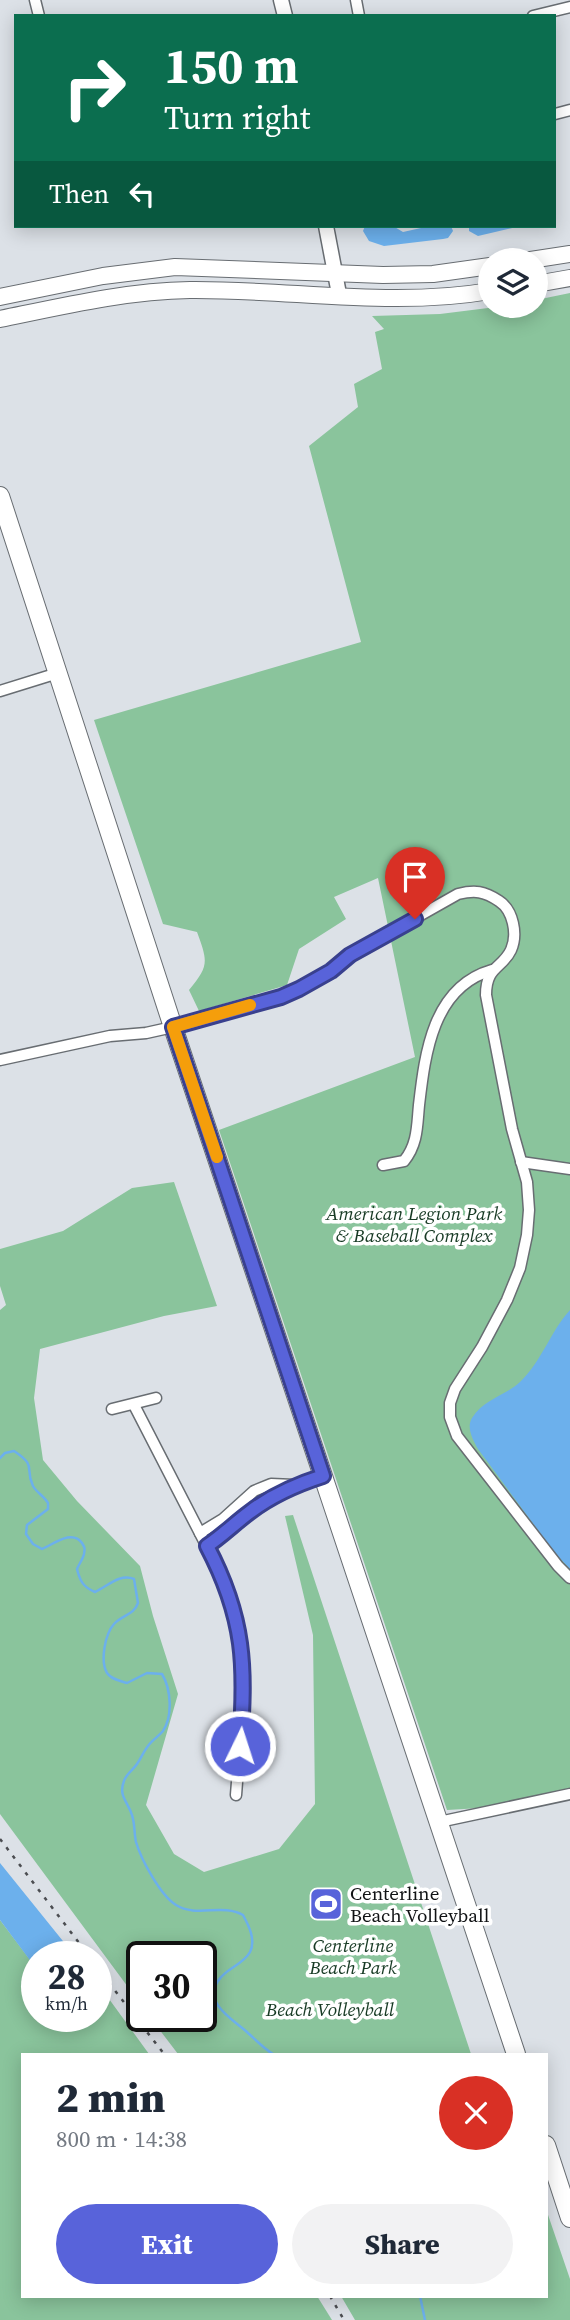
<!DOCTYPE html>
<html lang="en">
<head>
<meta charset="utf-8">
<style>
  body { margin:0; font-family:"Source Serif 4",serif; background:#f2f2f3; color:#1f2937; height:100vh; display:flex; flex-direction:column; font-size:26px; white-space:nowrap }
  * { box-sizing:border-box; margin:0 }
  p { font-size:23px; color:#747a83 }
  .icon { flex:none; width:38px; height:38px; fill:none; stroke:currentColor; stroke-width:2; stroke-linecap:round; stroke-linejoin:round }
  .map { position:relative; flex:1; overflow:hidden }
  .side { position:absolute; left:21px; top:2053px; width:527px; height:245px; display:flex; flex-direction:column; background:#fff; border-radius:0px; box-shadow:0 4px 18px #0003 }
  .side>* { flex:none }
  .hud { position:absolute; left:14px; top:14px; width:542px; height:214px; border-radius:0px; box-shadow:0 4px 18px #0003; background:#0b6e4f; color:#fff; overflow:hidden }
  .buttons { position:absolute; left:478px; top:248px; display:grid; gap:14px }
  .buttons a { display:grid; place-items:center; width:70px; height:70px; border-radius:50%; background:#fff; box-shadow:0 4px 18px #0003; font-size:35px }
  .speed { position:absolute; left:21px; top:1941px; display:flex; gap:14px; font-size:35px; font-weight:700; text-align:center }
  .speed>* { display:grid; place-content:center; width:91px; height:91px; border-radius:50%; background:#fff; box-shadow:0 4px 18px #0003; line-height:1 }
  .speed small { font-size:18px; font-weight:400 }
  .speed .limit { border:4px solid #111; border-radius:10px; background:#fff; color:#111 }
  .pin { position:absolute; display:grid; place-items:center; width:60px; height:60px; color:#fff; margin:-72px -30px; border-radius:50% 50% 50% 0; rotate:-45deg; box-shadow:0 0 7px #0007 }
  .pin .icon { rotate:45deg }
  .me { position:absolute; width:77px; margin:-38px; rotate:4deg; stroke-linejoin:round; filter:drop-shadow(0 0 5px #0008) }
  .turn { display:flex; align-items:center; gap:24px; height:147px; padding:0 35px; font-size:32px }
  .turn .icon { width:91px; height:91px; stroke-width:2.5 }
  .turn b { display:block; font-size:49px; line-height:60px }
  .then { display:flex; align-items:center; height:66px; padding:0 35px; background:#0003; gap:14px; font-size:26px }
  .round { display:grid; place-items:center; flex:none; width:74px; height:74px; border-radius:37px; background:#f2f2f3 }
  .summary { display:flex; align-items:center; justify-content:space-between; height:119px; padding:0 35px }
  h1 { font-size:42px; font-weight:800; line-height:52px }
  .action { display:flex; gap:14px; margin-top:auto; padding:14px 35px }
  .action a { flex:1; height:80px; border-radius:42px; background:#5863da; color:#fff; font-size:28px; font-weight:800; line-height:80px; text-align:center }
  .action a+a { background:#f2f2f3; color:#1f2937 }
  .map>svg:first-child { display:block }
  .green { fill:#8ac49c }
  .water { fill:#6cb0ec }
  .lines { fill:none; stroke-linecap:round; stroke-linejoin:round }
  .stream { stroke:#6cb0ec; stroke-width:2.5 }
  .minor-casing { stroke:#686d72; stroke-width:13 }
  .tertiary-casing { stroke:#686d72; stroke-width:17 }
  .secondary-casing { stroke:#686d72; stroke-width:18 }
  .primary-casing { stroke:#686d72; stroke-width:20 }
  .minor { stroke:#fff; stroke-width:10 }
  .tertiary { stroke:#fff; stroke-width:14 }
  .secondary { stroke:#fff; stroke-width:16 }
  .primary { stroke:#fff; stroke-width:18 }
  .rail { stroke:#4b4d51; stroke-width:2.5; stroke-dasharray:3.5 7; stroke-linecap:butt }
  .route-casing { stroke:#39408e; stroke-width:18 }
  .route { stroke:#5863da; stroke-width:12 }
  .slow { stroke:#f59e0b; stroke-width:12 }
  .labels { text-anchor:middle; stroke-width:7; stroke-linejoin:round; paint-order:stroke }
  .park-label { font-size:19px; font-style:italic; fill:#173a24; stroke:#fff }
  .poi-label { font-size:19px; fill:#101214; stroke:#fff; text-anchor:start }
</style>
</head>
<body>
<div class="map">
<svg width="570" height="2320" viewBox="0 0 570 2320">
  <rect width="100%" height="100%" fill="#dce1e7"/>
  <g class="green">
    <path d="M 570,293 L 570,1794 L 513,1806 L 447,1810 L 219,1130 L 415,1057 L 378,878 L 334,897 L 346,919 L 299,949 L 287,985 L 199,1011 L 189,990 C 209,966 208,962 197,932 L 163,924 L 94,720 L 361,642 L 309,446 L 358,407 L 354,384 L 382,369 L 375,332 L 384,329 L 372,316 L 440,314 L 504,306 L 536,306 L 536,300 Z"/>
    <path d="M 174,1182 L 217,1306 L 164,1316 L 40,1349 L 34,1398 L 43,1460 L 77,1501 L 140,1566 L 153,1616 L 178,1694 L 146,1805 L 174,1854 L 204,1872 L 279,1849 L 315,1804 L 313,1635 L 285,1516 L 293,1515 L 471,2054 L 178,2054 L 149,2016 L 201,2016 L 201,1956 L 142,1956 L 142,2006 L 0,1814 L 0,1310 L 6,1305 L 0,1286 L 0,1249 L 63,1231 L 132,1188 Z"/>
    <path d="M 0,1920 L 37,1969 L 37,2016 L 96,2016 L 96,1981 L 149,2054 L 23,2054 L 23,2296 L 317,2296 L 332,2320 L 0,2320 Z"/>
    <path d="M 546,2209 L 570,2279 L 570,2320 L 355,2320 L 341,2296 L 546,2296 Z"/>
  </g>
  <g class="water">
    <path d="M 365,226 L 393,226 L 403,232 L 430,226 L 451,226 L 453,231 L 448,238 L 443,239 L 384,246 L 369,241 L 363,231 Z"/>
    <path d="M 469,226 L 521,226 L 478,236 L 469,231 Z"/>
    <path d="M 570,1310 L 570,1569 L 554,1552 L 478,1449 C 473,1440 466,1428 472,1418 C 484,1399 505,1396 520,1382 C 542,1361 550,1332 570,1310 Z"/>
    <path d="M 0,1863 L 75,1956 L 37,1956 L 37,1969 L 32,1963 L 0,1920 Z"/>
  </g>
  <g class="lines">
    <g class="stream">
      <path d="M 0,1458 L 5,1453 L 14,1451 C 38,1467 24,1467 33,1486 C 37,1493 44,1496 48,1503 L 48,1509 L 27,1525 L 26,1534 L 33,1544 L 42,1549 C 54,1544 72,1529 82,1543 C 85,1548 85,1548 84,1554 C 83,1559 79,1564 77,1569 C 80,1581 83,1587 95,1592 C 108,1586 120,1573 134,1579 L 138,1603 C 134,1615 122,1615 114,1624 C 105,1634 100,1661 107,1673 C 111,1679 120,1681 127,1683 L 147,1673 L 162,1674 C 171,1689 173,1716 163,1731 C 158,1737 152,1740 148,1746 C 144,1751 141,1758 137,1764 C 133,1770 126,1774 124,1781 C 118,1796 128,1802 132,1815 C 135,1824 134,1833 136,1842 C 141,1859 160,1895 176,1905 C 197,1918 222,1903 243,1915 C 249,1926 256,1940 250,1952 C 243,1965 226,1968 218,1981 C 203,2004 234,2020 248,2033 C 256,2040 263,2048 273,2054"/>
      <path d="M 420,2296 L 425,2320"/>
    </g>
    <defs>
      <g id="minor">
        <path d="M 35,0 L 39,16"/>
        <path d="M 356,0 L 359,16"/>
        <path d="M 533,16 L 570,7"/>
        <path d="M 555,114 L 570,110"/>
        <path d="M 0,691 L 58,673"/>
        <path d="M 0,1060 L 110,1036 L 146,1033 L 173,1027 L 281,997 L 305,986 L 331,971 L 350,955 L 458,894 C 475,890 484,891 499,901 C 513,910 518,934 511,950 C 502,969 486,966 486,995 L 512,1129 L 527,1182 L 529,1210 L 527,1235 L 520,1268 L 507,1300 L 482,1347 L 455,1389 L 450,1403 L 450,1417 L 457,1436 L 558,1566 L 570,1578"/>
        <path d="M 521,1162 L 570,1169"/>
        <path d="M 383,1165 L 404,1161 C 418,1144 417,1125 419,1105 C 425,1053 433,987 492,970"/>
        <path d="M 134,1405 L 221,1574 L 232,1605 L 242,1645 L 244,1691 L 236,1795"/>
        <path d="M 112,1409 L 156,1398"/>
        <path d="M 200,1533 L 223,1519 L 254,1491 L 271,1484 L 294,1485 L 323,1476"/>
        <path d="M 207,1546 L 249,1513 L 294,1485"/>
        <path d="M 439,1822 L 570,1794"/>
      </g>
      <g id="tertiary">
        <path d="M 281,0 L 285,16"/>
        <path d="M 326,226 L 339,294"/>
      </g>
      <g id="secondary">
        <path d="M 524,261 L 570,254"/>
        <path d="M 536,284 L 570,278"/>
        <path d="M 0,297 L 103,276 L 175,267 L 383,275 L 433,274 L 490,266"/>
        <path d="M 0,319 C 63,306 126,291 190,290 C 290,289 391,308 490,291"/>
      </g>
      <g id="primary">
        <path d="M 0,496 L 173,1027 L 516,2054"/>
        <path d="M 546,2145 L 570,2218"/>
      </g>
    </defs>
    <use href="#minor" class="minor-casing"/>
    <use href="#tertiary" class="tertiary-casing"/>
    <use href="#secondary" class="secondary-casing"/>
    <use href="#primary" class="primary-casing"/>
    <use href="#minor" class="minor"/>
    <use href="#tertiary" class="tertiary"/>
    <use href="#secondary" class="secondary"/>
    <use href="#primary" class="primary"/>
    <g class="rail">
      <path d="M 0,1839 L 89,1956"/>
      <path d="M 96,1966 L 164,2054"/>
      <path d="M 330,2296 L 344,2320"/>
    </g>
  </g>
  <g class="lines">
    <defs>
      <path id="route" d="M 240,1746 C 246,1667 245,1618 207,1546 C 222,1536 235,1523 250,1512 C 271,1496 298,1484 323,1476 L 173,1027 L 281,997 L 299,989 L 331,971 L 350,955 L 415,919"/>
    </defs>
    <use href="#route" class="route-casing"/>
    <use href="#route" class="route"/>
    <path class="slow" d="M 217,1157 L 173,1027 L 250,1005"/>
  </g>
  <defs>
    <symbol id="stadium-square" viewBox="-11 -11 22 22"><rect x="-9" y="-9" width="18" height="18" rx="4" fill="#5863da" stroke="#fff"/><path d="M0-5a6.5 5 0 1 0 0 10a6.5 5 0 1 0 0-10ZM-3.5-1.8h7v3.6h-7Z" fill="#fff"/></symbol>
  </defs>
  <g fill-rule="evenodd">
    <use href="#stadium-square" x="307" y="1885" width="38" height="38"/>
  </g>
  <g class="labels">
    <g class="park-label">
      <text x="414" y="1220">American Legion Park<tspan x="414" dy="22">&amp; Baseball Complex</tspan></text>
      <text x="353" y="1952">Centerline<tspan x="353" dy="22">Beach Park</tspan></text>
      <text x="330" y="2016">Beach Volleyball</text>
    </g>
    <g class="poi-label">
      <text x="350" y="1900">Centerline<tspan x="350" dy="22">Beach Volleyball</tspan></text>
    </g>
  </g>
</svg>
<div class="buttons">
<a><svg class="icon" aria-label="layers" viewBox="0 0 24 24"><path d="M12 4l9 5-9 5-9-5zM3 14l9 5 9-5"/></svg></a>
</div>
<div class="speed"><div>28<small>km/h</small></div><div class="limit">30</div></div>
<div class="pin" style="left:415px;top:919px;background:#d93025"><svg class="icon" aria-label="arrive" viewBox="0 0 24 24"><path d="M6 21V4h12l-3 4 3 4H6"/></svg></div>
<svg class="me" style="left:240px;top:1746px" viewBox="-20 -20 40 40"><circle r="17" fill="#5863da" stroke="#fff" stroke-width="3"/><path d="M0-11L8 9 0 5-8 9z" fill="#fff"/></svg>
<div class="hud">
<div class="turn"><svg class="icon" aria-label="right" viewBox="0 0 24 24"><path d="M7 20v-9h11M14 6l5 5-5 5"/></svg><div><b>150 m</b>Turn right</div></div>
<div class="then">Then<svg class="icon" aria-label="left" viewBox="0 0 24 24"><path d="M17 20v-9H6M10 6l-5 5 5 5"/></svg></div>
</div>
<section class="side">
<div class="summary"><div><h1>2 min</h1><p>800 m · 14:38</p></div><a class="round" style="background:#d93025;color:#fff"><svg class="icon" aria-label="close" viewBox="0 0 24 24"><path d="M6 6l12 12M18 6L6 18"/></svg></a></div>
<div class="action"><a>Exit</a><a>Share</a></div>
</section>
</div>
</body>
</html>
